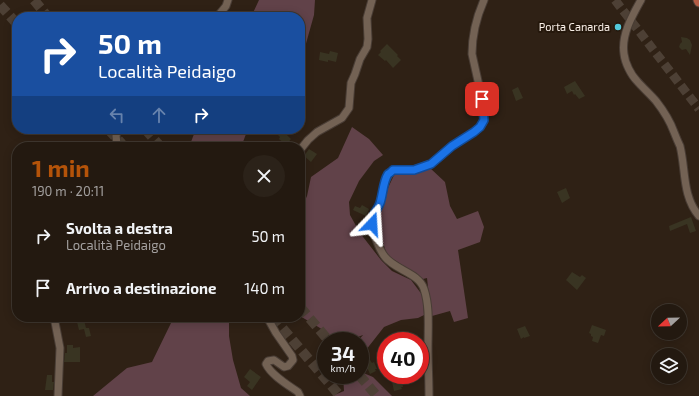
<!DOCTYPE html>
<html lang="it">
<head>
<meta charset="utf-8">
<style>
  body { margin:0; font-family:"Exo 2",sans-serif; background:#2b2219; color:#f1f3f6; height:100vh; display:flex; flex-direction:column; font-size:15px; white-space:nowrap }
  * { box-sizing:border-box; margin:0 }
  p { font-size:13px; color:#a3a09f }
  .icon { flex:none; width:22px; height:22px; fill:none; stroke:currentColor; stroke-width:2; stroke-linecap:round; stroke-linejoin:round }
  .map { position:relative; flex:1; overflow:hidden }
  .details { position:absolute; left:12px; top:142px; width:293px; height:180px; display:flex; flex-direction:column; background:#231910; border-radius:16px; box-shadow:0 2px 10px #0003,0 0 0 1px #403830 }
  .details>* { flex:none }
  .guide { position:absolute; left:12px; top:12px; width:293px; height:122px; border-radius:16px; box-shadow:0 2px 10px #0003,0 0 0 1px #403830; background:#1a4fa0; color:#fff; overflow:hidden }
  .needle { width:26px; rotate:248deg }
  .controls { position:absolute; left:651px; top:304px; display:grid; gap:8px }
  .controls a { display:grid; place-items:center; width:36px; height:36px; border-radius:50%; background:#231910; box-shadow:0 2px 10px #0003,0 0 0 1px #403830; font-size:20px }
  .speed { position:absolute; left:317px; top:332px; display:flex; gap:8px; font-size:20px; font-weight:700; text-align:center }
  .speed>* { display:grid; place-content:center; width:52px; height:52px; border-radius:50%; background:#231910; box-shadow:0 2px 10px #0003,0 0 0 1px #403830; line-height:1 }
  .speed small { font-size:10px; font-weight:400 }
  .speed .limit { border:6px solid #d22; background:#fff; color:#111 }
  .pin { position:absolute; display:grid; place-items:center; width:34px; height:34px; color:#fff; margin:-17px; border-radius:8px; box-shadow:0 2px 6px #0006 }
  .me { position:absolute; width:44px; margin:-22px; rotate:20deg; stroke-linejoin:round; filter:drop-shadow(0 0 3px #0008) }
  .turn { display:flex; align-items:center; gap:14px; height:84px; padding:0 20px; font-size:18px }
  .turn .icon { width:52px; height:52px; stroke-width:2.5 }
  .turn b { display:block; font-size:28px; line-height:34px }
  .lanes { display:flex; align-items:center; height:38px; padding:0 20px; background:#0003; justify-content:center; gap:20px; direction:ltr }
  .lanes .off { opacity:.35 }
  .round { display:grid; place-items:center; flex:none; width:42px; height:42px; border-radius:21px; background:#2b2219 }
  .overview { display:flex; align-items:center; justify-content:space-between; height:68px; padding:0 20px }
  h1 { font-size:24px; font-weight:700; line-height:30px; color:#b45309 }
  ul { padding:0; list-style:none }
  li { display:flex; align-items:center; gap:12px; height:52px; padding:0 20px }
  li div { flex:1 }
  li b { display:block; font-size:15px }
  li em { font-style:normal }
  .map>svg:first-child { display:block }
  .forest { fill:#614249 }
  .building { fill:#393422 }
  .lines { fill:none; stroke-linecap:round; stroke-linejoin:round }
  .major-tunnel { stroke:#4d4035; stroke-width:9; stroke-dasharray:9 4.5; stroke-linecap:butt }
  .highway-tunnel { stroke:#4d4035; stroke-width:10; stroke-dasharray:10 5; stroke-linecap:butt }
  .minor-casing { stroke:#493d35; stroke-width:9 }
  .major-casing { stroke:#493d35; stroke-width:11 }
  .minor { stroke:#736254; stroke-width:7 }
  .major { stroke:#b45c44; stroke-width:9 }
  .route-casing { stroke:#114b97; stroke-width:10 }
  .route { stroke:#1a73e8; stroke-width:7 }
  .poi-dot { fill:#53cadc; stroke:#25180c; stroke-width:1.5 }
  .labels { text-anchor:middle; stroke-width:4; stroke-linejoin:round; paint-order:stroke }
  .poi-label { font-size:11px; fill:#faf0e8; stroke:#25180c; text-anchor:end }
</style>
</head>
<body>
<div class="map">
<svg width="699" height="396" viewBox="0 0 699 396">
  <rect width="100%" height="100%" fill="#2f2115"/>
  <g class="forest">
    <path d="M 259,0 L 315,0 L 314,15 L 300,65 L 300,17 L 251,17 Z"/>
    <path d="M 352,127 L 369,139 L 383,155 L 374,161 L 359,181 L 349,202 L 350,215 L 360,233 L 381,260 L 392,271 L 411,280 L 423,296 L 424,315 L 418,318 L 401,320 L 384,327 L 362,355 L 360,359 L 360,341 L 358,341 L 363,335 L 347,341 L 337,341 L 320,328 L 300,316 L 300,211 L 307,196 L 311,177 L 338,158 Z"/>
    <path d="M 196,129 L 248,129 L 241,147 L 189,147 Z"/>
    <path d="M 430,168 L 445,182 L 450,206 L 457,219 L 478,211 L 484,227 L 480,242 L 458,250 L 468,318 L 454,322 L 450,311 L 432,316 L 430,306 L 427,278 L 423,279 L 413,272 L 387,255 L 375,218 L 380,211 L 388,188 L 395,173 L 408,175 Z"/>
    <path d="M 170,317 L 229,317 L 229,336 L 233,360 L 241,388 L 250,396 L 93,396 L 127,368 L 152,362 L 171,323 Z"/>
    <path d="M 360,369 L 361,372 L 373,377 L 392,396 L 332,396 L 344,391 L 343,375 L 360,375 Z"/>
  </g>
  <g class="building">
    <path d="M 681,37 L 687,38 L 690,40 L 692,45 L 690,55 L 686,49 L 682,50 L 679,47 L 680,44 L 682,42 Z"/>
    <path d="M 387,44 L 398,55 L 397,56 L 401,60 L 393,68 L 386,60 L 385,61 L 378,55 L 381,52 L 380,51 Z"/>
    <path d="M 330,51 L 338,53 L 336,62 L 328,60 L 328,62 L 319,60 L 320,52 L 329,54 Z"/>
    <path d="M 575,81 L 585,96 L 579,99 L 575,94 L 574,95 L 572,91 L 567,94 L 564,87 Z"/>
    <path d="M 518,87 L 523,98 L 516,101 L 512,90 Z"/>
    <path d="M 272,129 L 288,129 L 284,132 L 291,139 L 286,145 L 279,139 L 280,137 Z"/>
    <path d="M 309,149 L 317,154 L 311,162 L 304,156 Z"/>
    <path d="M 566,188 L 570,198 L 562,203 L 557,192 Z"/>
    <path d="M 362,205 L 369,209 L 366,216 L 353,210 L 355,206 L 360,208 Z"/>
    <path d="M 691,217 L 696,231 L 690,233 L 687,224 L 670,231 L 669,226 Z"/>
    <path d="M 572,272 L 580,277 L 582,275 L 586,278 L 577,290 L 566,280 Z"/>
    <path d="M 84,320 L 86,328 L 89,328 L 91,336 L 86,337 L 84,329 L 79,330 L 77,322 Z"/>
    <path d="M 592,325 L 606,330 L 604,336 L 601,335 L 598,343 L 592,341 L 593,337 L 591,336 L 591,334 L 589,333 Z"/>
    <path d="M 525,326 L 530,336 L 524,338 L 524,337 L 521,339 L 517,329 Z"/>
    <path d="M 67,345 L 73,345 L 73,348 L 80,347 L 80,362 L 64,362 L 65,353 L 67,353 Z"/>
    <path d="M 370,360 L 372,363 L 374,362 L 377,369 L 375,369 L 376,371 L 370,374 L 365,363 Z"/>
    <path d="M 250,369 L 261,377 L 252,390 L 247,386 L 250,382 L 244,377 Z"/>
    <path d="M 47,375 L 52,375 L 52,382 L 54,382 L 53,390 L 45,390 Z"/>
    <path d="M 401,375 L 403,387 L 401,387 L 402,389 L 394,391 L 391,377 Z"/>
  </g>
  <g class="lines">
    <path class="major-tunnel" d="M 615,0 L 699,109"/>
    <g class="highway-tunnel">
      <path d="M 34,0 L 48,17"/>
      <path d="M 0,5 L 17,24"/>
      <path d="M 108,129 L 122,144"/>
      <path d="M 145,129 L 161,147"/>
      <path d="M 300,307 L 329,341"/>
      <path d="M 273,317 L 340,396"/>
      <path d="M 359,375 L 377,396"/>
    </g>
    <defs>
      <g id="minor">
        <path d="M 641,0 C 632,16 621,35 624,54 C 625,63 631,75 637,81 C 643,88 650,94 656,101 C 663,110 670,121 674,132 C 676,137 678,142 680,146 C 686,170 682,196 699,216"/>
        <path d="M 217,17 L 226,6 L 228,0"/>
        <path d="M 118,129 L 116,136 L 117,144 L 122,147"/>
        <path d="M 300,150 L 308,140 L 317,132 L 342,118 L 349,108 L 351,83 L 355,74 L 360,59 L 367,47 L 368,39 L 367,18 L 372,0"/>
        <path d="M 54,317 L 60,348 L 58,396"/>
        <path d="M 267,317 L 276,333 L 292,356 L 293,360 L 288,366 L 284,367 L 274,360 L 268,361 L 266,364 C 271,375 288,385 298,392 L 300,396"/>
        <path d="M 429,396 C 429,380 428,363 428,347 C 428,328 430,307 424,289 C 419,273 395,270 385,257 C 380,251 378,244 375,237 C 373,232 370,222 372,216 C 373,215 375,213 376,211 C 378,209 379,206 380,203 C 384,191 383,179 393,170 L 413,170 L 431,164 L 452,146 L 474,132 L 480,127 L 484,121 L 482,99 L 472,54 C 472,36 477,16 484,0"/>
      </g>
      <path id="major" d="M 698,0 L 699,2"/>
    </defs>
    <use href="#minor" class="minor-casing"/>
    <use href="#major" class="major-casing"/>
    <use href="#minor" class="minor"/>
    <use href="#major" class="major"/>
  </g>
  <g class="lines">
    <defs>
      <path id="route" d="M 372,224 C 372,213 376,213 380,203 C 383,194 383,182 388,174 C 389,174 393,170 393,170 L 414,170 L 431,164 L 452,146 L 474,132 L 480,127 L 484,120 L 482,99"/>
    </defs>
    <use href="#route" class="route-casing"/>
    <use href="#route" class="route"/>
  </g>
  <circle class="poi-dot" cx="618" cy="27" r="4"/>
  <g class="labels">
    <g class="poi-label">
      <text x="610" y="31">Porta Canarda</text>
    </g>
  </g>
</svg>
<div class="controls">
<a><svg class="needle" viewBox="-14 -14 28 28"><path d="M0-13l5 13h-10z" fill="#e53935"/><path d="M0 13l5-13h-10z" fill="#a3a09f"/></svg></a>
<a><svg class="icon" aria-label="layers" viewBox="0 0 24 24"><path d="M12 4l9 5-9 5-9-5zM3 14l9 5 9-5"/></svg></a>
</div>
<div class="speed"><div>34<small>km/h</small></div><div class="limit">40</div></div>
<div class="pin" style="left:482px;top:99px;background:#d93025"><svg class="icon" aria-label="arrive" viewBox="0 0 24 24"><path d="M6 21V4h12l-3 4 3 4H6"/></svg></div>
<svg class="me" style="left:372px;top:224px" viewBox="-20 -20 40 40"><path d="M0-17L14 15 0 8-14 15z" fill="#1a73e8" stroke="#fff" stroke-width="4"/></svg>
<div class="guide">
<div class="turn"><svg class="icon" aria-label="right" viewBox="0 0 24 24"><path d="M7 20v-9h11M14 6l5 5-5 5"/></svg><div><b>50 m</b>Località Peidaigo</div></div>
<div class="lanes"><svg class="icon off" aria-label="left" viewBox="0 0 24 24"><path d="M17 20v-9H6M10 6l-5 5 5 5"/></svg><svg class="icon off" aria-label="ahead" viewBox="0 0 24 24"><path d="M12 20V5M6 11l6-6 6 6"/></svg><svg class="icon" aria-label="right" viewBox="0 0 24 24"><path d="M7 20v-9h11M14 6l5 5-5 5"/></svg></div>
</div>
<section class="details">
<div class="overview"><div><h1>1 min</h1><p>190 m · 20:11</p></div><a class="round"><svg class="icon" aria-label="close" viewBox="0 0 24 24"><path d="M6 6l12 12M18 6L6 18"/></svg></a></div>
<ul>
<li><svg class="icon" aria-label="right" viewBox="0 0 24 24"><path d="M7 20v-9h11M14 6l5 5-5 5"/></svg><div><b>Svolta a destra</b><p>Località Peidaigo</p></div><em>50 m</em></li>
<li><svg class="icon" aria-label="arrive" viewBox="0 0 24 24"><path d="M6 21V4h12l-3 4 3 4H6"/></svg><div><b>Arrivo a destinazione</b></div><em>140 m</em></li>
</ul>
</section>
</div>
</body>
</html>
